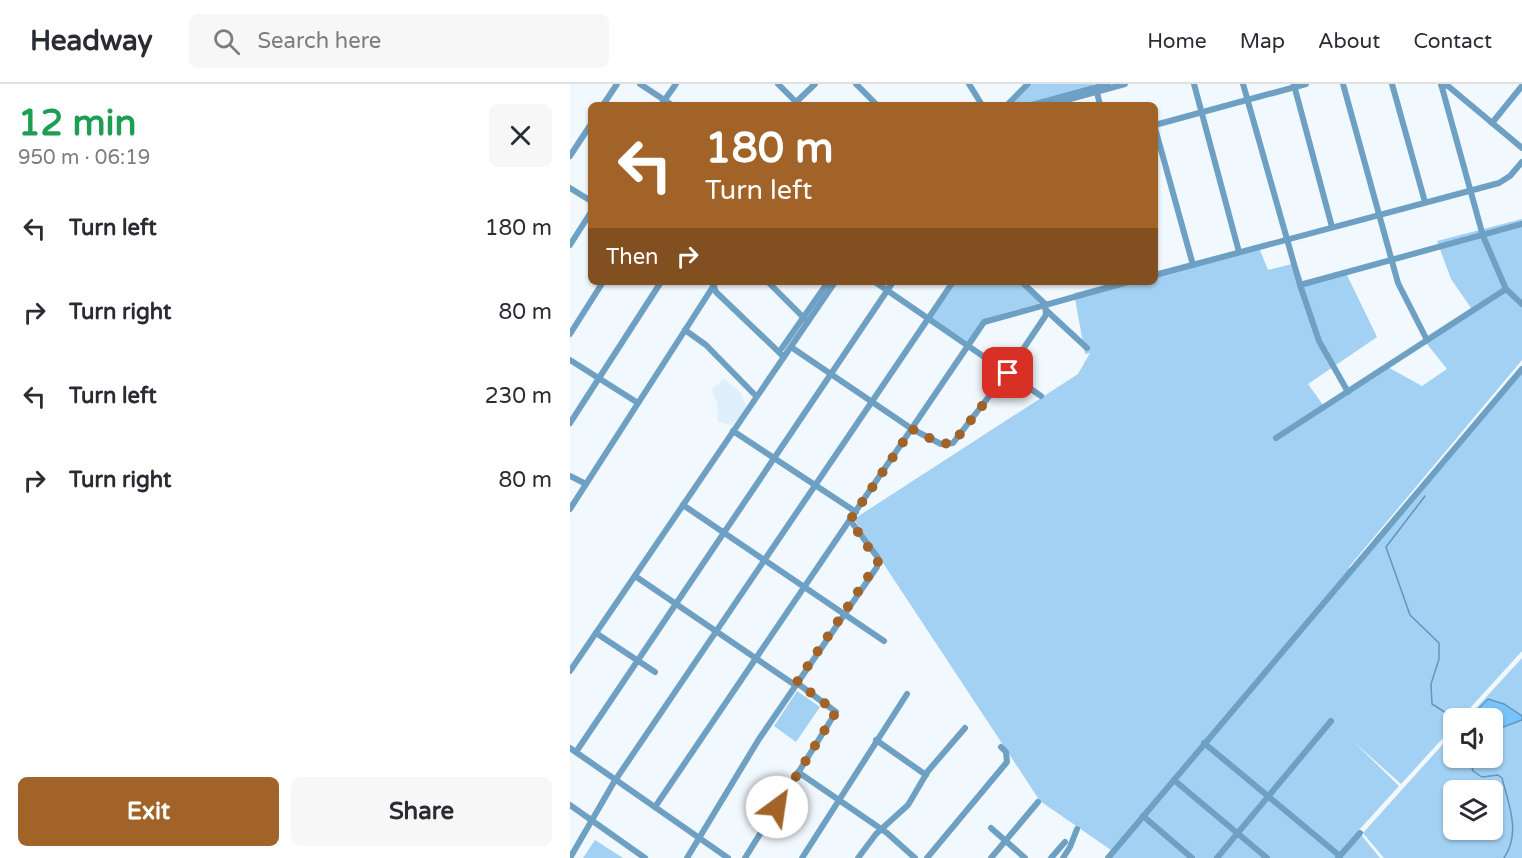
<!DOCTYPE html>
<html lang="en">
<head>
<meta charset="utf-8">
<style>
  body { margin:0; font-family:"Varela Round",sans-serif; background:#f7f7f7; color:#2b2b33; height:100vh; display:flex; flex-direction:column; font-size:22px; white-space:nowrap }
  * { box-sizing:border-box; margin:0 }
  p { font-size:20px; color:#7c7c81 }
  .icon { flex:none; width:33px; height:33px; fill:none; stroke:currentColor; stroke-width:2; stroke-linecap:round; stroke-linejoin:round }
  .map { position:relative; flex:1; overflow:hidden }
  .panel { display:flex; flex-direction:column; background:#fff; width:570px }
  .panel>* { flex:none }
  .banner { position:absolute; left:18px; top:18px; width:570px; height:183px; border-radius:9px; box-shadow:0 2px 4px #0004; background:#a26329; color:#fff; overflow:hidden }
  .fabs { position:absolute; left:873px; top:624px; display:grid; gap:12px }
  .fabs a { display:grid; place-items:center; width:60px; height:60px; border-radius:9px; background:#fff; box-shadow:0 2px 4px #0004; font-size:30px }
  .pin { position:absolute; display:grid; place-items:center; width:51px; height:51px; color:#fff; margin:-26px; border-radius:12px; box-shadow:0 3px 9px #0006 }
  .me { position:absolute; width:66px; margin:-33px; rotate:31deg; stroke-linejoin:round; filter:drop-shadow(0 0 4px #0008) }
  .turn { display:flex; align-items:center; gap:21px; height:126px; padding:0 18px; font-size:27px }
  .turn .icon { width:78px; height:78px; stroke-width:2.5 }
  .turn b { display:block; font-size:42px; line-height:51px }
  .then { display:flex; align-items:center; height:57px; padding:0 18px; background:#0003; gap:12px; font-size:22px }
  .round { display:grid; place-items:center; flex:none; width:63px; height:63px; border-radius:9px; background:#f7f7f7 }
  .head { display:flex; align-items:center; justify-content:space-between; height:102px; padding:0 18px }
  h1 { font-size:36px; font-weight:700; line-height:45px; color:#1e9e55 }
  .primary-button { display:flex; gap:12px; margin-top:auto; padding:12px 18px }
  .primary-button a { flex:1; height:69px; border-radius:9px; background:#a26329; color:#fff; font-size:24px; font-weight:700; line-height:69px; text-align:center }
  .primary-button a+a { background:#f7f7f7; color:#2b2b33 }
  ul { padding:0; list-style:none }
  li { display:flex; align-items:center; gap:18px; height:84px; padding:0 18px }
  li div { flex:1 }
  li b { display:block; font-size:22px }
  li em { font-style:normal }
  header { display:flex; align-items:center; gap:36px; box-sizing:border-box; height:84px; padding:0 30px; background:#fff; border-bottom:2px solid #e1e1e2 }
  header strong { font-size:28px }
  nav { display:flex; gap:33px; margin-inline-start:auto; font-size:21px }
  .search { width:420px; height:54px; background:#f7f7f7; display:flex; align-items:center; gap:15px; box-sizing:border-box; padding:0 21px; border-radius:9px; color:#7c7c81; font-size:22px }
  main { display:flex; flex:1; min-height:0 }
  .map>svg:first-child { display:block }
  .built { fill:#dfeffb }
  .green { fill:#a3d1f3; fill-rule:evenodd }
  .water { fill:#78c4fa; stroke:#6096bd; stroke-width:1.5 }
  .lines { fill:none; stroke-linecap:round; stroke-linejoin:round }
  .stream { stroke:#6096bd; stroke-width:1.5 }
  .minor { stroke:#6ea0c4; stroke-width:6 }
  .route { stroke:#a26329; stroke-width:10; stroke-dasharray:0 18 }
</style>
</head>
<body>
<header>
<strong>Headway</strong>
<div class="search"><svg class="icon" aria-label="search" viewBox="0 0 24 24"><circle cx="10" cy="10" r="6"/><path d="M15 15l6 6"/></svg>Search here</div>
<nav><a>Home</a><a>Map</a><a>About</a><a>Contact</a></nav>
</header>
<main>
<section class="panel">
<div class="head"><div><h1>12 min</h1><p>950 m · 06:19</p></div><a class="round"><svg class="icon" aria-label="close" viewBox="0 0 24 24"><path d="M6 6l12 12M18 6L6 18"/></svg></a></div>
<ul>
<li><svg class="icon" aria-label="left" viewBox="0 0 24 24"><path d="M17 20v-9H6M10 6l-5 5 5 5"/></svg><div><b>Turn left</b></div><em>180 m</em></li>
<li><svg class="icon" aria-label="right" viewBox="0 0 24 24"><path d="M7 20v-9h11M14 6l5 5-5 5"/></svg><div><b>Turn right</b></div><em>80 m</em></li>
<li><svg class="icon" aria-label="left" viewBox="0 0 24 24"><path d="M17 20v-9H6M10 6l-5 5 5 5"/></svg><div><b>Turn left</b></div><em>230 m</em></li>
<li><svg class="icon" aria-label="right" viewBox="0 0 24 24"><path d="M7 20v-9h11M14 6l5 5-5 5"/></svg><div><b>Turn right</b></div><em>80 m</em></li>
</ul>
<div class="primary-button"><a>Exit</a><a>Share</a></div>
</section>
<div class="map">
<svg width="952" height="774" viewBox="0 0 952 774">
  <rect width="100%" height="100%" fill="#f1f8fe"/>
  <path class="built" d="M 154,295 L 169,307 L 176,320 L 173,330 L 162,341 L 148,338 L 147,319 L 142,305 Z"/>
  <g class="green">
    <path d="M 462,0 L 523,0 L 523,2 L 454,21 L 441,21 Z"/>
    <path d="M 952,135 L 952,276 L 779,483 L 780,485 L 952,287 L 952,567 L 891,634 L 884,634 L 883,643 L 831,700 L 783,657 L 829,702 L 788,747 L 810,774 L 537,774 L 541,766 L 470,717 L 284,435 L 508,290 L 520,269 L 515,270 L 504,209 L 546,198 L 585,198 L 585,188 L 688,161 L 698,186 L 726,179 L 733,197 L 775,187 L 807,253 L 738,300 L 753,321 L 814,281 L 852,302 L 877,285 L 853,255 L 901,224 L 881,195 L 867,157 Z"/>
    <path d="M 387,198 L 449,198 L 470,219 L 418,234 L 398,258 L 362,234 Z"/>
    <path d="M 952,574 L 952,774 L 814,774 L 793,749 L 883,649 L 884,674 L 922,674 L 922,634 L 897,634 ZM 884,706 L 922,706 L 922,746 L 884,746 Z"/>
    <path d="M 227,607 L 250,623 L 226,658 L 204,642 Z"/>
    <path d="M 25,756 L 53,774 L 13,774 Z"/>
  </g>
  <path class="water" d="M 918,615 L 934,620 L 952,632 L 952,636 L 923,647 L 922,634 L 906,634 L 903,630 Z"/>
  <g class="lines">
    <g class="stream">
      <path d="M 855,412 L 816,463 L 840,531 L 869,559 L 869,575 L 861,600 L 862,620 L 884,634"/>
      <path d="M 899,674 L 903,687 L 912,693 L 928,691 L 932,694 C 939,721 951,749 934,774"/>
    </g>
    <g class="minor">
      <path d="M 70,0 L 102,21"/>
      <path d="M 208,0 L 229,21"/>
      <path d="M 286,0 L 307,21"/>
      <path d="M 399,0 L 412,21"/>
      <path d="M 624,0 L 669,168"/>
      <path d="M 673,0 L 730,201 L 749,257 L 778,308"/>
      <path d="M 773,0 L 828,199 L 857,256"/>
      <path d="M 822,0 L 855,118"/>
      <path d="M 871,0 L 913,152 L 936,205 L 952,220"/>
      <path d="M 724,1 L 762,143"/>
      <path d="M 871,1 L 878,2 L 952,64"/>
      <path d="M 526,4 L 530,21"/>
      <path d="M 33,21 L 47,0"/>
      <path d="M 91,21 L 106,0"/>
      <path d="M 223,21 L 245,0"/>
      <path d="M 437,21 L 458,0"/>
      <path d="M 462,21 L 538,0"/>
      <path d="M 478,21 L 555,0"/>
      <path d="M 922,39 L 952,2"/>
      <path d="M 585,41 L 736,0"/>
      <path d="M 585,44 L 623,181"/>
      <path d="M 0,72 L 21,40"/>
      <path d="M 0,104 L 21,117"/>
      <path d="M 0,161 L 21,128"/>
      <path d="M 585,191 L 929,99 L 940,92 L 952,78"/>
      <path d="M 198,198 L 235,235"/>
      <path d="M 305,198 L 471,312"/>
      <path d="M 143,201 L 146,208 L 214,273"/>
      <path d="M 730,201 L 952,140"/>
      <path d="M 477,227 L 517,264"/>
      <path d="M 115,246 L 136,261 L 186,312"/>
      <path d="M 0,250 L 33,198"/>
      <path d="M 221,263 L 342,345 L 371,360 L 383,359 L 437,289 L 476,231 L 475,220 L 452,198"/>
      <path d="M 212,264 L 258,198"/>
      <path d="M 0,276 L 68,319"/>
      <path d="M 0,339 L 91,198"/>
      <path d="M 163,347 L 286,428"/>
      <path d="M 706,354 L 936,205"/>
      <path d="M 0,392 L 16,400"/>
      <path d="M 113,421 L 314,557"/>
      <path d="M 0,425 L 146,198"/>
      <path d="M 65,492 L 225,601"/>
      <path d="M 26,549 L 85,588"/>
      <path d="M 0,587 L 265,198"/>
      <path d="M 306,656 L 356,691"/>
      <path d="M 634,659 L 770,772"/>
      <path d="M 0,664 L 158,774"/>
      <path d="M 6,668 L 323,198"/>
      <path d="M 228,688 L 317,749 L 345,774"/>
      <path d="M 604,696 L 697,774"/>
      <path d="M 0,721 L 75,774"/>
      <path d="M 85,723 L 414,238 L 558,198"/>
      <path d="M 573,732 L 622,774"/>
      <path d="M 421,744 L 455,774"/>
      <path d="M 0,774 L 44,698 L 383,198"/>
      <path d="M 117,774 L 189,655 L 307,483 L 308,474 L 280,436"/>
      <path d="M 175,774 L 266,628 L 227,599"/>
      <path d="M 232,774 L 337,610"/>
      <path d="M 288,774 L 306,750 L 338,721 L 358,687 L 395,644"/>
      <path d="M 357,774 L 437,678 L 436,668 L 431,663"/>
      <path d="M 421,774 L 468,718"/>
      <path d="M 481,774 L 495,758"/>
      <path d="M 493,774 L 500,763 L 507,745"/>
      <path d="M 538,774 L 952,285"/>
      <path d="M 647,774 L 761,637"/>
      <path d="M 768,774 L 790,749"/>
    </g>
  </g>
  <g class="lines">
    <path class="route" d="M 207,723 L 266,628 L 227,598 L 308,478 L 280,436 L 342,345 L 371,360 L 383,359 L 438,289"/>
  </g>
</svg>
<div class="fabs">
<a><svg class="icon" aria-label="sound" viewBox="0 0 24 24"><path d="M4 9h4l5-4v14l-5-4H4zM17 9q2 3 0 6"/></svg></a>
<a><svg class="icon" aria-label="layers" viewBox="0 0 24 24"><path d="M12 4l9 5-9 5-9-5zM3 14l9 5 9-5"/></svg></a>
</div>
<div class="pin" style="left:438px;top:289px;background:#d93025"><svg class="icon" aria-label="arrive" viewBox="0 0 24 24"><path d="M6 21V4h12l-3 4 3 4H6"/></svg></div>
<svg class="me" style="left:207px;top:723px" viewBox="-20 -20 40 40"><circle r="19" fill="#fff"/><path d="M0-13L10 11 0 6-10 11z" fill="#a26329"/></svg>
<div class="banner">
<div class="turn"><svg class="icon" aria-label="left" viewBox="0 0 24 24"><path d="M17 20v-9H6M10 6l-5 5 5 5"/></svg><div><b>180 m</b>Turn left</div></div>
<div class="then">Then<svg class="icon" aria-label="right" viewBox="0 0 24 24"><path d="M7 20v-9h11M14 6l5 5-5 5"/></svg></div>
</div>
</div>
</main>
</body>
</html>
